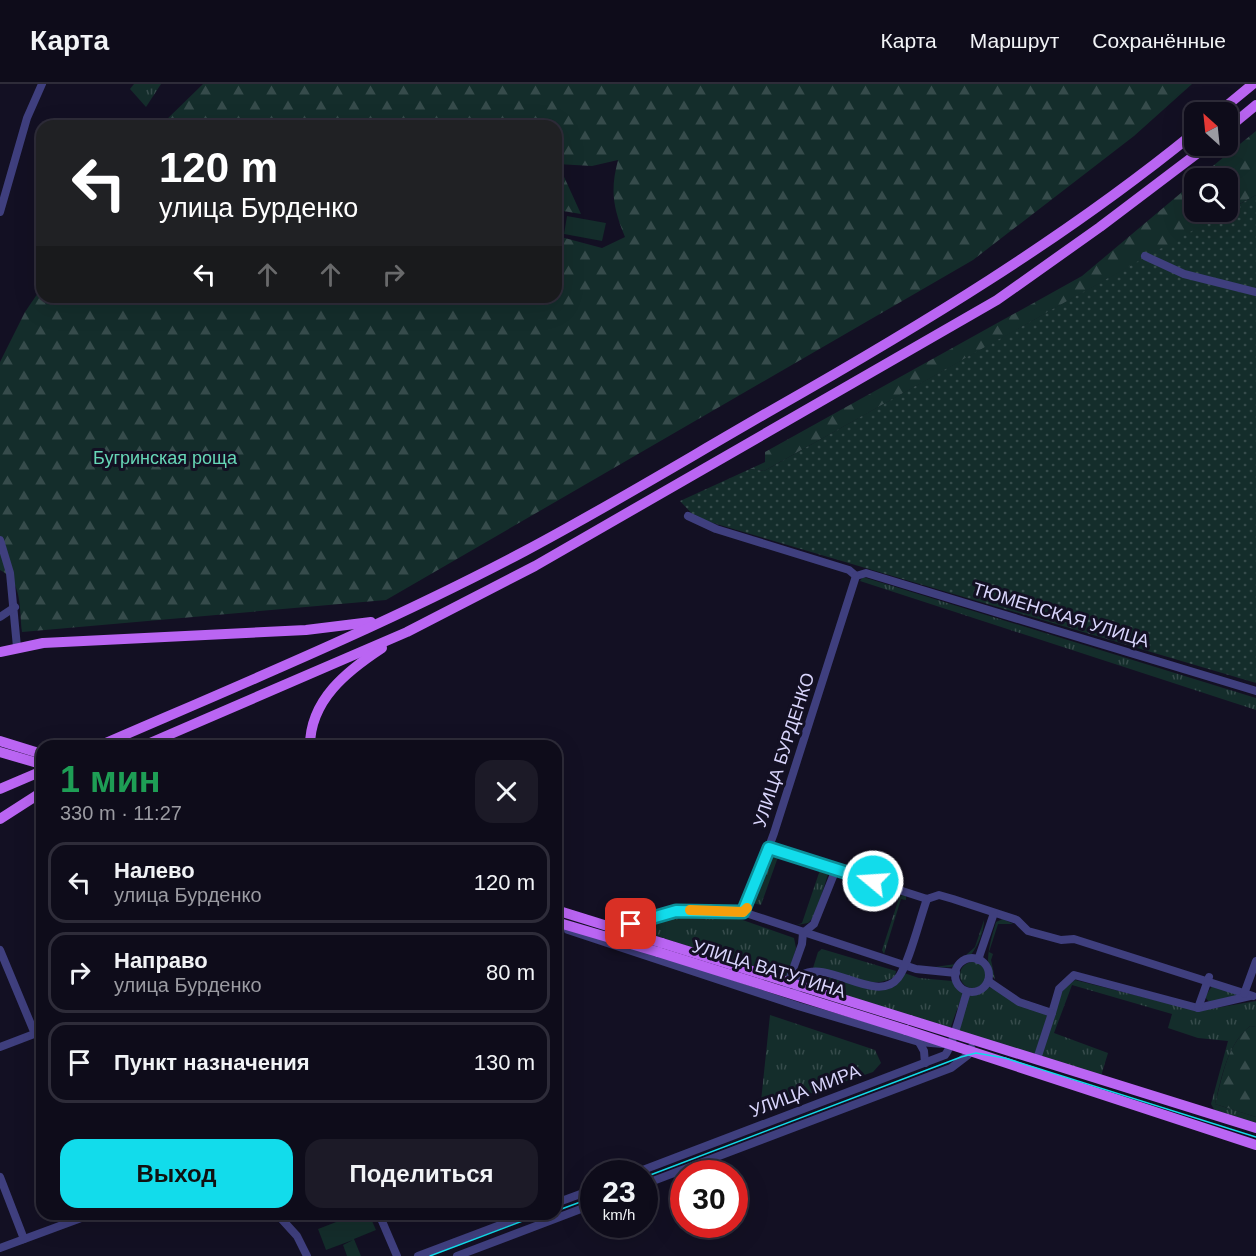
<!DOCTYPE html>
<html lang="ru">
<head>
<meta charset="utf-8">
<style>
  body { margin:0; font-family:Arial,sans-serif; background:#1c1a27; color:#f1f3f6; height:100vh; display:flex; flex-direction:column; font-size:22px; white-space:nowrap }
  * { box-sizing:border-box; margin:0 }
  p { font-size:20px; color:#9b9ba2 }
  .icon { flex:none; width:33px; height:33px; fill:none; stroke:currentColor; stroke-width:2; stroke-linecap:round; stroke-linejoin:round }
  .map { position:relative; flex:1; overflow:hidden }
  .side { position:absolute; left:36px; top:656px; width:526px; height:480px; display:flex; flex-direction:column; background:#0e0c1a; border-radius:18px; box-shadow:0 6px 24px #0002,0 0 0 2px #2e2c39 }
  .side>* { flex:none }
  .top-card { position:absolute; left:36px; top:36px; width:526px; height:183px; border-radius:18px; box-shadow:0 6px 24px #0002,0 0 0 2px #2e2c39; background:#202124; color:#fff; overflow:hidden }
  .needle { width:39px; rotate:333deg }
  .buttons { position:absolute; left:1184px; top:18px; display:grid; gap:12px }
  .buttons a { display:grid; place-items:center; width:54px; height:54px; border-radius:12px; background:#0e0c1a; box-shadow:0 6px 24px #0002,0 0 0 2px #2e2c39; font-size:30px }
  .speed { position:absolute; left:580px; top:1076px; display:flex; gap:12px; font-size:30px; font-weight:700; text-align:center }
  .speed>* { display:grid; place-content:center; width:78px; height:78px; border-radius:50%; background:#0e0c1a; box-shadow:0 6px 24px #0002,0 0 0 2px #2e2c39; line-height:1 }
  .speed small { font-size:15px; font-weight:400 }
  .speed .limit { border:9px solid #d22; background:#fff; color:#111 }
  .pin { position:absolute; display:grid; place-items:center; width:51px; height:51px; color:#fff; margin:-26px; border-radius:12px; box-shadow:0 3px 9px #0006 }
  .me { position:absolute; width:66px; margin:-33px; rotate:288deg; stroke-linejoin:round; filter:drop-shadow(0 0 4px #0008) }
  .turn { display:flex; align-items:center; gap:21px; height:126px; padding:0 24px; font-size:27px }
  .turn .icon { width:78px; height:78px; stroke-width:2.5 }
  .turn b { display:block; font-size:42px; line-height:51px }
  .lanes { display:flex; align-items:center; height:57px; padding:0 24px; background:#0003; justify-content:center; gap:30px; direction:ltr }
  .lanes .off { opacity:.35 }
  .round { display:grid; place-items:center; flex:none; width:63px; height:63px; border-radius:18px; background:#1c1a27 }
  .summary { display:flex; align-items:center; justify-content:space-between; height:102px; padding:0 24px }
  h1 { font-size:36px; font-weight:700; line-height:45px; color:#1e9e55 }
  .cta { display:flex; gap:12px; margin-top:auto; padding:12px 24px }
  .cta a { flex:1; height:69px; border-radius:18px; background:#12dceb; color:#111; font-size:24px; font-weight:700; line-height:69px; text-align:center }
  .cta a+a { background:#1c1a27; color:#f1f3f6 }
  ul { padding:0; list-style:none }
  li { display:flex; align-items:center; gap:18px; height:81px; margin:0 12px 9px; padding:0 12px; border:3px solid #2e2c39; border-radius:18px }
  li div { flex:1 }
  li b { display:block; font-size:22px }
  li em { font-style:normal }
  header { display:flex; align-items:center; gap:36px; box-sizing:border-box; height:84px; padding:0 30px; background:#0e0c1a; border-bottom:2px solid #2e2c39 }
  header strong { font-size:28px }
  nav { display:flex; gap:33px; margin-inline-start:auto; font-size:21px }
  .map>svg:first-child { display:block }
  .grass { fill:url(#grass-tufts) }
  .forest { fill:url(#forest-firs) }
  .garden { fill:url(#garden-dots) }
  .pitch { fill:#142d2b }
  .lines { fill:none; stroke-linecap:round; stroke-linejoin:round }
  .minor { stroke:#3f3f7e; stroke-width:8 }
  .major { stroke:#ba65f3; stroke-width:10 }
  .tram { stroke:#12dceb; stroke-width:1.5 }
  .major-bridge { stroke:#ba65f3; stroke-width:10 }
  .route-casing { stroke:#0c8f99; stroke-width:15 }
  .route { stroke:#12dceb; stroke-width:10 }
  .slow { stroke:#f59e0b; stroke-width:10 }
  .labels { text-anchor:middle; stroke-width:6; stroke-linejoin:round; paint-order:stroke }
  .park-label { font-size:18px; fill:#67d7b7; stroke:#131023 }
  .street-label { font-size:18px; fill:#d9d5fc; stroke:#131023 }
</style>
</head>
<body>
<header>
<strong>Карта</strong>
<nav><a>Карта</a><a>Маршрут</a><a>Сохранённые</a></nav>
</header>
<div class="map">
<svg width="1256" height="1172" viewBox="0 0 1256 1172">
  <defs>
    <pattern id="grass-tufts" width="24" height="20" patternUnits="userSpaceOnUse" patternTransform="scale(1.5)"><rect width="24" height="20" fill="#142d2b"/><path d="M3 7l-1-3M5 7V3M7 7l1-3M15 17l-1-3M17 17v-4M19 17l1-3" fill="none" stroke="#364b4b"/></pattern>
    <pattern id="forest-firs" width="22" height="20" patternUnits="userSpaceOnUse" patternTransform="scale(1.5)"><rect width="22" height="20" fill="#142d2b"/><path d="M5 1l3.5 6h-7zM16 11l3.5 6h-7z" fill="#364b4b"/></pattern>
    <pattern id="garden-dots" width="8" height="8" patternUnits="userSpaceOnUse" patternTransform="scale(1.5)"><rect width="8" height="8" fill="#142d2b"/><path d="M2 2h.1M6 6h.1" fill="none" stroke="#364b4b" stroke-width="1.8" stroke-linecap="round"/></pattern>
  </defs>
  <rect width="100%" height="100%" fill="#131023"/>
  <g class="grass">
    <path d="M 134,0 L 161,0 L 146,23 L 130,5 Z"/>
    <path d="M 863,493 L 1256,614 L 1256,626 L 860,497 Z"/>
    <path d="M 773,768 L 784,771 L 783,774 L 778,773 L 761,821 L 753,819 L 769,771 Z"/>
    <path d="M 817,782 L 824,784 L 828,790 L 815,832 L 808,839 L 797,841 L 802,839 L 820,786 L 816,785 Z"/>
    <path d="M 903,810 L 906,811 L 906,816 L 901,815 L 884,870 L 882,866 L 899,814 Z"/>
    <path d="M 684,830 L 734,833 L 794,854 L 796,864 L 788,893 L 634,845 L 659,835 Z"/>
    <path d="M 1003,835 L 1013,840 L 998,840 L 989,868 L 993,870 L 991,876 L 995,895 C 981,883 992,853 996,838 Z"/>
    <path d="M 984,836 C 984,851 973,877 955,882 C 949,884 941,883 935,883 L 956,880 L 975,863 Z"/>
    <path d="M 822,865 L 896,887 L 895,892 C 875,908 836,889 813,884 L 818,868 Z"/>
    <circle cx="973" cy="891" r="13"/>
    <path d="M 810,889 L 877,906 L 904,889 L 919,894 L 952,897 L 963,909 L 950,945 L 807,900 Z"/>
    <path d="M 1075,896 L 1198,927 L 1256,917 L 1256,943 L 1250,942 C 1227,961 1222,992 1215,1020 L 1256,1033 L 1256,1040 L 1215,1027 L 1211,1020 L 1228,957 L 1198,954 L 1168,944 L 1172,930 L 1072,901 L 1054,949 L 1108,969 L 1101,992 L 1041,973 L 1061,907 Z"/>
    <path d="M 1212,902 L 1240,911 L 1210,919 L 1205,913 Z"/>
    <path d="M 989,903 L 1048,930 L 1035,971 L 958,947 L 968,910 Z"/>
    <path d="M 770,931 L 875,966 L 881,979 L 873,988 L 760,1027 Z"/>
  </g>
  <g class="forest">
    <path d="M 203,0 L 1192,0 L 1134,52 L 973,176 L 386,516 L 22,548 C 19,525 23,497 0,486 L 0,278 L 25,228 L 42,203 L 42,213 L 556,213 L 557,84 L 560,84 L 581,130 L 563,127 L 561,153 L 602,164 L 625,153 C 613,123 610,107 618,76 L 592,82 L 557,80 L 556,42 L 160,42 Z"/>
    <path d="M 1256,47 L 1256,111 L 1227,127 L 1227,94 L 1198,94 Z"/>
    <path d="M 1194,98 L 1194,128 L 1227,128 L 764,387 L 750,385 L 765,378 L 765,368 L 1082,192 Z"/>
    <path d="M 1250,942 L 1256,943 L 1256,1033 L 1215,1020 C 1223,992 1226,962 1250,942 Z"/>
  </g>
  <path class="garden" d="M 1256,111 L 1256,599 L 696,434 L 680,417 L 750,385 L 764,387 Z"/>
  <g class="pitch">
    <path d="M 567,132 L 606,139 L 602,157 L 564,150 Z"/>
    <path d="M 357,1130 L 369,1130 L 376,1146 L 354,1155 L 361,1172 L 347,1172 L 343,1161 L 353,1156 L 326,1166 L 318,1145 Z"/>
  </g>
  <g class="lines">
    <g class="minor">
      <path d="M 0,128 L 27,34 L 42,0"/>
      <path d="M 1145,172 L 1184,190 L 1256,208"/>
      <path d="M 688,432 L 716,445 L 849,486 L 856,492"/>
      <path d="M 0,456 L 10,489 L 17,563"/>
      <path d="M 856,492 L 866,489 L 1256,607"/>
      <path d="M 0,533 L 15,523"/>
      <path d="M 769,764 L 927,815 L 939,811 L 953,815 L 1017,836 L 1028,847 L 1061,856 L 1074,855 L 1253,912"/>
      <path d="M 743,828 L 746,825 L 774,749 L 856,492"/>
      <path d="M 617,845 L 676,827 L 743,828 L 916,885 L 956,889"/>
      <path d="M 568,846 L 798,922 L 919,958 L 943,960"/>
      <path d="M 0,866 L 35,950"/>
      <circle cx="972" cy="891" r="17"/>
      <path d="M 978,876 L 994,829"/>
      <path d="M 988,897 L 1019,918 L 1052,929 L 1059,905 L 1074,891 L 1198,924 L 1250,912"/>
      <path d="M 787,902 L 802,860 L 803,849 L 814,840 L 836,785"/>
      <path d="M 797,906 L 802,891 C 828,875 877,921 898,894 C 909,880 920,834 927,815"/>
      <path d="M 1244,910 L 1256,877"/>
      <path d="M 1198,924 L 1209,893"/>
      <path d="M 919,958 L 924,967 L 925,979"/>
      <path d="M 0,963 L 42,947"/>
      <path d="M 1037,975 L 1052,929"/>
      <path d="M 635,1089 L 945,971 C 953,962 962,922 967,908"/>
      <path d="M 0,1093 L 24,1155"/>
      <path d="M 645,1100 L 951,984 L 968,971 L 971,964"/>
      <path d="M 556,1119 L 594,1105"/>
      <path d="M 277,1130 L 297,1152 L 307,1172"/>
      <path d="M 379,1130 L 397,1172"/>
      <path d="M 0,1164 L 92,1130"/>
      <path d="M 418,1172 L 529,1130"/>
      <path d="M 457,1172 L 594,1120"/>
    </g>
    <g class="major">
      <path d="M 1219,28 L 1253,0"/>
      <path d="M 1227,45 L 1256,21"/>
      <path d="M 0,568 L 43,559 L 306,546 L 371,538"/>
      <path d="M 0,657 L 42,670"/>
      <path d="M 99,662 C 242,600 387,540 525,467 C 608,423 690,373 772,326 C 918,243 1064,155 1194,49"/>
      <path d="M 143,662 L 407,548 L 535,482 L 997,216 L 1100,143 L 1207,62"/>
      <path d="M 310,662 C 310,616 347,587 382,564"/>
      <path d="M 0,668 L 34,678"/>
      <path d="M 0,705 L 42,687"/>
      <path d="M 0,735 L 42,708"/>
      <path d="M 556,826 L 662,859"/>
      <path d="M 556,838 L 658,868"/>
      <path d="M 910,936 L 1256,1044"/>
      <path d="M 906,946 L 1256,1061"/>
    </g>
    <g class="tram">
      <path d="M 645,1093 L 961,973 L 976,969 L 1005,974 L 1256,1053"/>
      <path d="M 556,1127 L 594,1113"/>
      <path d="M 430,1172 L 541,1130"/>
    </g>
    <g class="major-bridge">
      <path d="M 662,859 L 910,936"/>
      <path d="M 658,868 L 906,946"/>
    </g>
  </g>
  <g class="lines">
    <defs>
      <path id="route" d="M 631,840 L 676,827 L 743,828 L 769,764 L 873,797"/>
    </defs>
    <use href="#route" class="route-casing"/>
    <use href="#route" class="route"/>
    <path class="slow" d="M 690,826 L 743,828 L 747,824"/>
  </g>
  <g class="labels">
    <g class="park-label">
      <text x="165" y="380">Бугринская роща</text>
    </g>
    <g class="street-label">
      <text transform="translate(1061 531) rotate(17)" y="6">ТЮМЕНСКАЯ УЛИЦА</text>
      <text transform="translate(784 666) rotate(-72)" y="6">УЛИЦА БУРДЕНКО</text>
      <text transform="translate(769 885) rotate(17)" y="6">УЛИЦА ВАТУТИНА</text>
      <text transform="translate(805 1007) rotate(-21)" y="6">УЛИЦА МИРА</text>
    </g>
  </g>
</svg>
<div class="buttons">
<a><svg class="needle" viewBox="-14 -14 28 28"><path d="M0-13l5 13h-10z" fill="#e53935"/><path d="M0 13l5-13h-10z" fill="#9b9ba2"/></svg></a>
<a><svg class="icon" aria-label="search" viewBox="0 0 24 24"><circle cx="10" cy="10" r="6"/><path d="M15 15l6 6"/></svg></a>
</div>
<div class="speed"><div>23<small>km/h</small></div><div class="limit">30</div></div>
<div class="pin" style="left:631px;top:840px;background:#d93025"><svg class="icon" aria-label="arrive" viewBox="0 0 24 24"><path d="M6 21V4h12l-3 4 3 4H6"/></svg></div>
<svg class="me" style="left:873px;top:797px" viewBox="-20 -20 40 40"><circle r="17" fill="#12dceb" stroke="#fff" stroke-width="3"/><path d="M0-11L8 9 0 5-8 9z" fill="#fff"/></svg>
<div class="top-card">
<div class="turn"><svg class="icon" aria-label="left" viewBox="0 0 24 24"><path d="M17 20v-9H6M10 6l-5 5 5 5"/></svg><div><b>120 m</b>улица Бурденко</div></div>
<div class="lanes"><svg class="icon" aria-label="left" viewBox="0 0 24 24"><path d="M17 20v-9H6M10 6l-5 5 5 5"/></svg><svg class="icon off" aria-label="ahead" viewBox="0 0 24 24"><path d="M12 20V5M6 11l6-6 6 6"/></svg><svg class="icon off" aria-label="ahead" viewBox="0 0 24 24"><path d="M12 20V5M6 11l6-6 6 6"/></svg><svg class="icon off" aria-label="right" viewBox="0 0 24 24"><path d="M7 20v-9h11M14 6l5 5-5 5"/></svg></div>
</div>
<section class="side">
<div class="summary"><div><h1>1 мин</h1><p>330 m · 11:27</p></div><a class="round"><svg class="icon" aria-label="close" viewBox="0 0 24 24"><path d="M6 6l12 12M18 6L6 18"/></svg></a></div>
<ul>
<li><svg class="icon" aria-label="left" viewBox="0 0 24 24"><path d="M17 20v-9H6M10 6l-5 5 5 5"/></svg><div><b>Налево</b><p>улица Бурденко</p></div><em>120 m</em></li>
<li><svg class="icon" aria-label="right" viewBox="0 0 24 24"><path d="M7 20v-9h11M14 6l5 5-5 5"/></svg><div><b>Направо</b><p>улица Бурденко</p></div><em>80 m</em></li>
<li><svg class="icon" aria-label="arrive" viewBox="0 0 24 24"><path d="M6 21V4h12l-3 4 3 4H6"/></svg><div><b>Пункт назначения</b></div><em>130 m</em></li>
</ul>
<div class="cta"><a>Выход</a><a>Поделиться</a></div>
</section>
</div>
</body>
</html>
